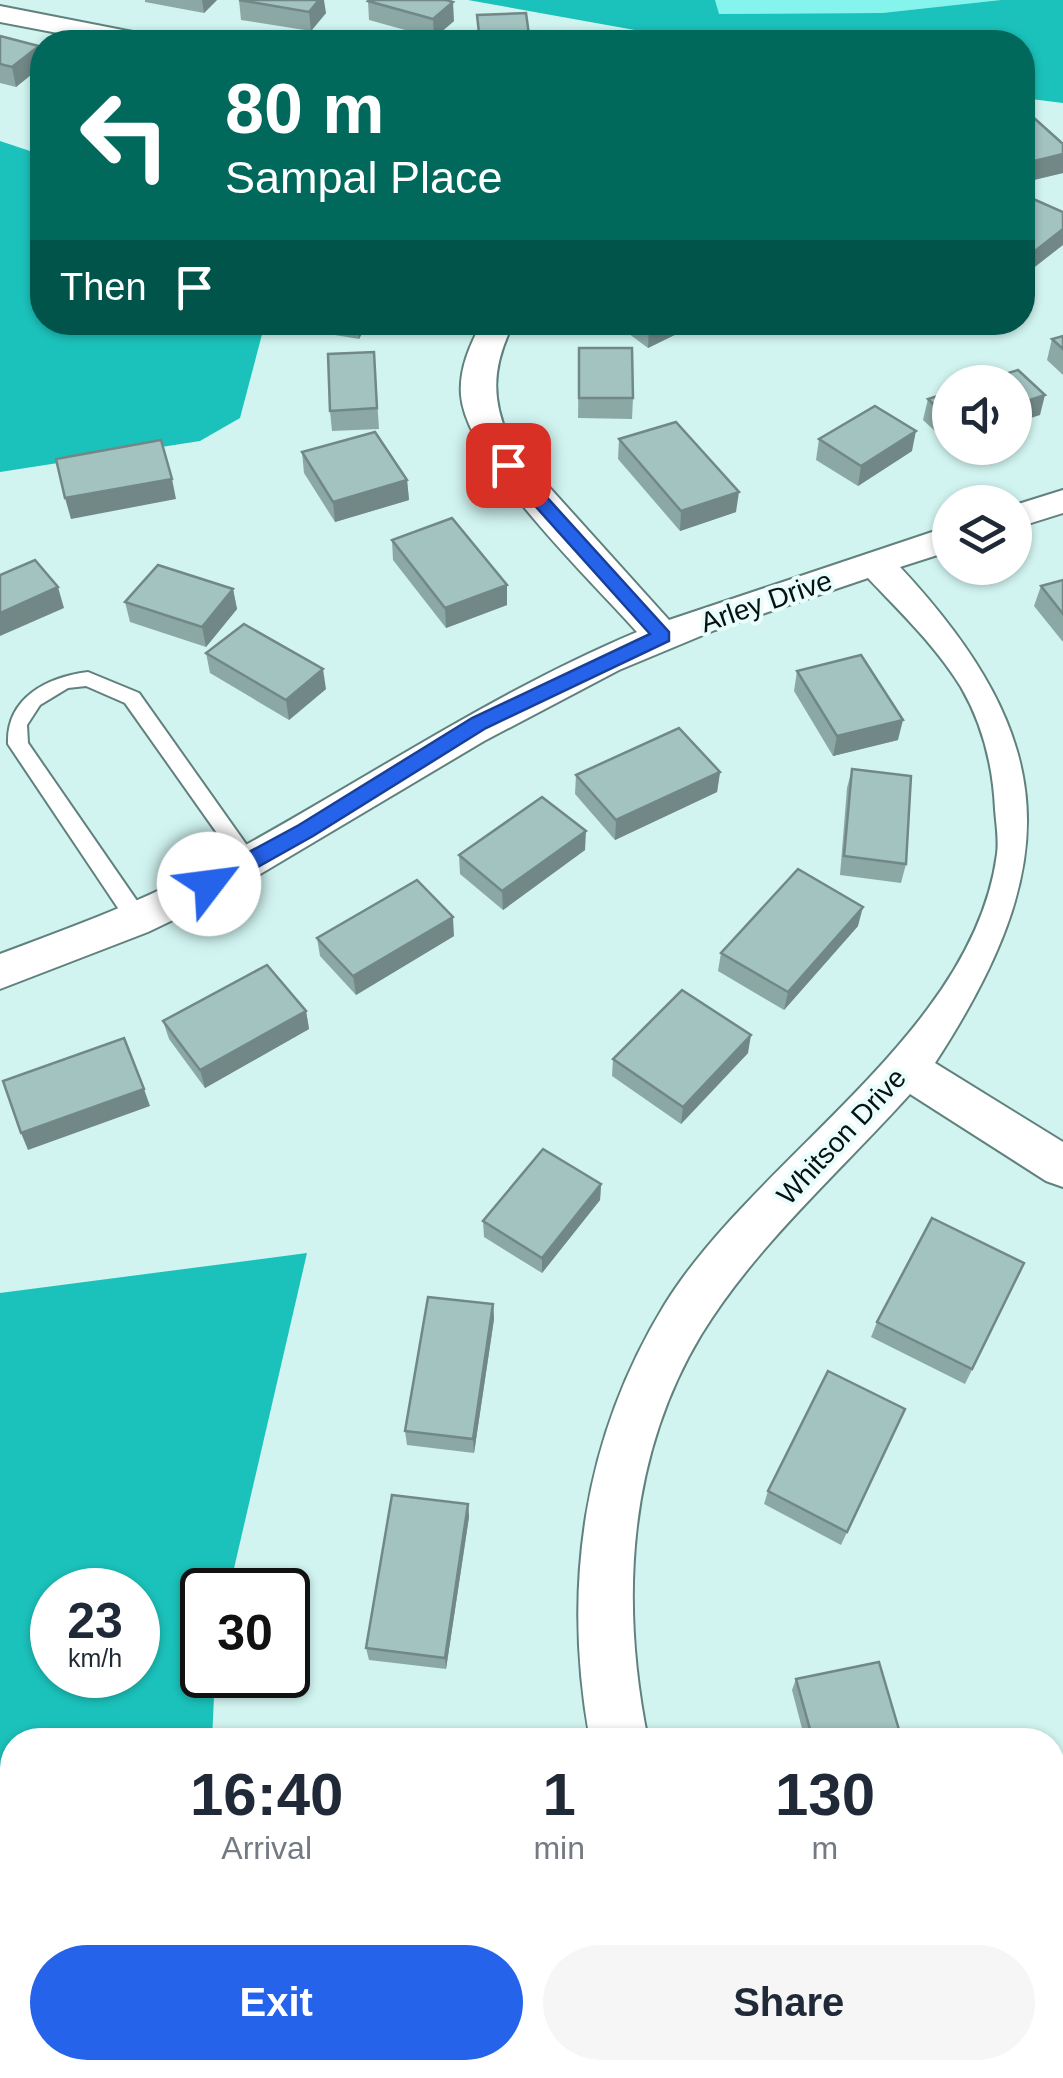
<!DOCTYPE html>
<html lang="en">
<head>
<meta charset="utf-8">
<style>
  body { margin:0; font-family:Helvetica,sans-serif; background:#f6f6f7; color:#1f2937; height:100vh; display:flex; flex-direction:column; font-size:38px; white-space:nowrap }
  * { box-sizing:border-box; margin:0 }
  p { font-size:32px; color:#747a83 }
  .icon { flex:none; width:55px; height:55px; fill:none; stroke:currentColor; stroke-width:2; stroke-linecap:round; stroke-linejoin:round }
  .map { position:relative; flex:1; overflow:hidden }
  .drawer { position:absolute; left:0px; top:1728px; width:1065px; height:352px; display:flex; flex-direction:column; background:#fff; border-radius:40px 40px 0 0; box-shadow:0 2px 8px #0004 }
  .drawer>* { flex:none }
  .banner { position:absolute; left:30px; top:30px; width:1005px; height:305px; border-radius:40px; box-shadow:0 2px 8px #0004; background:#00695c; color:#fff; overflow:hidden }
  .tools { position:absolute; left:932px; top:365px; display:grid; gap:20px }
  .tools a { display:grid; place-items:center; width:100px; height:100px; border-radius:50%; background:#fff; box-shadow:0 2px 8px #0004; font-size:50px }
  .speed { position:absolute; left:30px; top:1568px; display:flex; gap:20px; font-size:50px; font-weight:700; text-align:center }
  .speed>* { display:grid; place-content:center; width:130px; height:130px; border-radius:50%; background:#fff; box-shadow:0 2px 8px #0004; line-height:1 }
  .speed small { font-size:25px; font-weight:400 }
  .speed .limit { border:5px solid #111; border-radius:15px; background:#fff; color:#111 }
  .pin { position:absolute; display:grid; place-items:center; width:85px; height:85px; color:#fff; margin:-42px; border-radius:20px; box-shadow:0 5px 15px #0006 }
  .me { position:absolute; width:110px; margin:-55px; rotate:60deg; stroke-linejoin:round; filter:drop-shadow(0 0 8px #0008) }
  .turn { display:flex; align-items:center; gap:35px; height:210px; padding:0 30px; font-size:45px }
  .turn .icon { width:130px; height:130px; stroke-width:2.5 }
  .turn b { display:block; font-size:70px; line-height:85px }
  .then { display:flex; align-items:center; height:95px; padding:0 30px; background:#0003; gap:20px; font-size:38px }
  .eta { display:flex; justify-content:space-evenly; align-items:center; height:170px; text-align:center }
  .eta b { font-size:60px; font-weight:700; line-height:70px }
  .primary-button { display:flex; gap:20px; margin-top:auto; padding:20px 30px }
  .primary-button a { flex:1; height:115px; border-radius:60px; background:#2563eb; color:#fff; font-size:40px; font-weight:700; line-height:115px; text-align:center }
  .primary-button a+a { background:#f6f6f7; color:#1f2937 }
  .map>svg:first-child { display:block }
  .green { fill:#84f4ed }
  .forest { fill:#1bc2bb; fill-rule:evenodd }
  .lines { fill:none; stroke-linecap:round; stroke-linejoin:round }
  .lane-casing { stroke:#61817e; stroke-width:4 }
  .street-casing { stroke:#61817e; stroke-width:4 }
  .lane { fill:#fff; fill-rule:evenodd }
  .street { fill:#fff; fill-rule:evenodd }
  .wall { fill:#8ba8a5 }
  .shaded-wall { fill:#718886 }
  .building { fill:#a2c3c0; stroke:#718886; stroke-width:2.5 }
  .route { fill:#2563eb; stroke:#184099; stroke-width:2.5 }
  .labels { text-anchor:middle; stroke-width:8; stroke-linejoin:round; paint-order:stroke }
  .street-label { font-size:28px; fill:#061111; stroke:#e9fefc }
</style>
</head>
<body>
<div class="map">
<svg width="1063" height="2078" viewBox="0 0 1063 2078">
  <rect width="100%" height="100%" fill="#d1f4f1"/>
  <path class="green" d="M 715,0 L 1001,0 L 882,13 L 718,14 Z"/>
  <g class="forest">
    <path d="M 468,0 L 715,0 L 719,14 L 882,13 L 1001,0 L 1063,0 L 1063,103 L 1023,98 L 1022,42 L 988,42 L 985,37 L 696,41 Z"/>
    <path d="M 0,141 L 42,155 L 42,322 L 265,323 L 240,418 L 200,441 L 0,472 Z"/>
    <path d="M 307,1253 L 229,1590 L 202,1590 L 202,1675 L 215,1675 L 212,1740 L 12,1740 L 12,2068 L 247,2068 L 249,2078 L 0,2078 L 0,1293 ZM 52,1590 L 138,1590 L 138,1675 L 52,1675 Z"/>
  </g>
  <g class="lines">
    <defs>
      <path id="lane" d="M 88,672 L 139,693 L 258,861 L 255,867 L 241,867 L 125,703 L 86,686 L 68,688 L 40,705 L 27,725 L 28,743 L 144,911 L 147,917 L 136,925 L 128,923 L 8,744 C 6,698 47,677 88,672 Z"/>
      <g id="street">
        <path d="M 0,6 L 143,34 L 156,42 L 105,42 L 0,22 Z"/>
        <path d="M 482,322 L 514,322 C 491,367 490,402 513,447 L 669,620 L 950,526 L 950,551 L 900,567 C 1063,742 1063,866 935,1063 L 1063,1142 L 1063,1187 L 1046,1181 L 910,1094 C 840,1172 756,1245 701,1335 C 627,1458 620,1603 648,1740 L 590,1740 C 562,1587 583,1438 665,1304 C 756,1157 973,1035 997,854 C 999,840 996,823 995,809 C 993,766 983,725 961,687 C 936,646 900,612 868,578 L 715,630 L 619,670 L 484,741 L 225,895 L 148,932 L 0,989 L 0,954 C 66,929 134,905 196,872 C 345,794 482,697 637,632 C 591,580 466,461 461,395 C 459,369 470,345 482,322 Z"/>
        <path d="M 1063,490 L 1063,513 L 1015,528 L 1015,505 Z"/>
        <path d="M 746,2068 L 813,2068 L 817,2078 L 750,2078 Z"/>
      </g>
    </defs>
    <use href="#lane" class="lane-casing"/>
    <use href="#street" class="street-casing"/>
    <use href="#lane" class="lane"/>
    <use href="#street" class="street"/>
  </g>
  <g class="wall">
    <path d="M 145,0 L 217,0 L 204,13 L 145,2 Z"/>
    <path d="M 239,0 L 326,13 L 311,31 L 241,20 Z"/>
    <path d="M 368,1 L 454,21 L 434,38 L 369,20 Z"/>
    <path d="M 0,36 L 39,46 L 42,66 L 16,87 L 0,83 Z"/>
    <path d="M 1022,120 L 1063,144 L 1063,173 L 1025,182 L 1022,179 Z"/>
    <path d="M 316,322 L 401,322 L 398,328 L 367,324 L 359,339 L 317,332 Z"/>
    <path d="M 613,322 L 701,322 L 648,348 Z"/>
    <path d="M 1063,336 L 1063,375 L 1047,360 L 1052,339 Z"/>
    <path d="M 579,348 L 633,398 L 632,419 L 578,418 Z"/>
    <path d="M 374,352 L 379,429 L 332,431 L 330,411 Z"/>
    <path d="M 950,392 L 950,445 L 923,420 L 928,399 Z"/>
    <path d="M 619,439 L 736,512 L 680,531 L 618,459 Z"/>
    <path d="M 819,439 L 912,451 L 858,486 L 816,460 Z"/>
    <path d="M 302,452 L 407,480 L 409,500 L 335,522 L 304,473 Z"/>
    <path d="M 392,540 L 507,585 L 507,605 L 446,628 L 393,560 Z"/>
    <path d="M 1063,580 L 1063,642 L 1034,606 L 1041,586 Z"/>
    <path d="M 233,589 L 237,609 L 206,647 L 130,622 L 125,602 Z"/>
    <path d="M 206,653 L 326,689 L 289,720 L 210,673 Z"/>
    <path d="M 797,671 L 898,740 L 833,756 L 794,691 Z"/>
    <path d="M 852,769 L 906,864 L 901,883 L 840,875 L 847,788 Z"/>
    <path d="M 720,772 L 717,792 L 615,840 L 575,794 L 576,775 Z"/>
    <path d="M 585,850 L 503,910 L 460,874 L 459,855 Z"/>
    <path d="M 858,926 L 784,1010 L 718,971 L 721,953 Z"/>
    <path d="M 454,936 L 356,995 L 320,956 L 317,938 Z"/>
    <path d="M 306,1011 L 309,1029 L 205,1088 L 169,1039 L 163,1021 Z"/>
    <path d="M 748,1053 L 681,1124 L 612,1076 L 613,1059 Z"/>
    <path d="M 601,1184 L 600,1200 L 542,1273 L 484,1237 L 483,1221 Z"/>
    <path d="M 1024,1263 L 965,1384 L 871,1337 L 877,1322 Z"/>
    <path d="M 493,1304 L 494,1319 L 474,1453 L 407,1445 L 405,1431 Z"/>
    <path d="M 905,1409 L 841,1545 L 764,1504 L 768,1491 Z"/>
    <path d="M 468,1504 L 469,1517 L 446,1669 L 369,1660 L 366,1648 Z"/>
    <path d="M 796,1679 L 902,1740 L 805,1740 L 792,1690 Z"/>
  </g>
  <g class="shaded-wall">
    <path d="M 202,0 L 217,0 L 204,13 Z"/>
    <path d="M 319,0 L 324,0 L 326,13 L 311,31 L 309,12 Z"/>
    <path d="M 453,2 L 454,21 L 434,38 L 433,19 Z"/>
    <path d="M 39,46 L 42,66 L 16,87 L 12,67 Z"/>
    <path d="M 1063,154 L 1063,173 L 1025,182 L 1030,162 Z"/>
    <path d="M 1063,229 L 1063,245 L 1022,277 L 1026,258 Z"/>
    <path d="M 358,322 L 367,322 L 367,324 L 359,339 Z"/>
    <path d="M 660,322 L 701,322 L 648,348 L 649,327 Z"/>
    <path d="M 1045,395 L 1040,415 L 1015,423 L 1015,405 Z"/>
    <path d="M 916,431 L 912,451 L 858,486 L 861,466 Z"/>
    <path d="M 172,479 L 176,499 L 71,519 L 65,498 Z"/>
    <path d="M 407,480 L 409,500 L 335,522 L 333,502 Z"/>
    <path d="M 739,492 L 736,512 L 680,531 L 681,511 Z"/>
    <path d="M 507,585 L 507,605 L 446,628 L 445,608 Z"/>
    <path d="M 58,587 L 64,608 L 0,636 L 0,613 Z"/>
    <path d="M 233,589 L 237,609 L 206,647 L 202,627 Z"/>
    <path d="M 323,669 L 326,689 L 289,720 L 286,700 Z"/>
    <path d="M 903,720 L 898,740 L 833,756 L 837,736 Z"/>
    <path d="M 720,772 L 717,792 L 615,840 L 616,820 Z"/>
    <path d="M 586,831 L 585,850 L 503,910 L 502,891 Z"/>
    <path d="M 863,907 L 858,926 L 784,1010 L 788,992 Z"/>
    <path d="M 453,917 L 454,936 L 356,995 L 353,976 Z"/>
    <path d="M 306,1011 L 309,1029 L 205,1088 L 200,1070 Z"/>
    <path d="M 751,1035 L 748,1053 L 681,1124 L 683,1107 Z"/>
    <path d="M 144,1089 L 150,1106 L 28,1150 L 21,1133 Z"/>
    <path d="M 601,1184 L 600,1200 L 542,1273 L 542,1258 Z"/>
    <path d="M 493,1304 L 494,1319 L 474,1453 L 473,1439 Z"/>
    <path d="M 468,1504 L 469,1517 L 446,1669 L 445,1658 Z"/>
  </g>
  <g class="building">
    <path d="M 239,0 L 319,0 L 309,12 Z"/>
    <path d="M 369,0 L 446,0 L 453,2 L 433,19 L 368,1 Z"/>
    <path d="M 526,13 L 530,42 L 480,42 L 477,15 Z"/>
    <path d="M 0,36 L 39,46 L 12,67 L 0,64 Z"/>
    <path d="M 1034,118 L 1063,144 L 1063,154 L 1030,162 L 1022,155 L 1022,120 Z"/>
    <path d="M 1031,198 L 1063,212 L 1063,229 L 1026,258 L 1022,256 L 1022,204 Z"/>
    <path d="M 642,322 L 660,322 L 649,327 Z"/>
    <path d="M 1063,336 L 1063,349 L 1052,339 Z"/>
    <path d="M 579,348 L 632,348 L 633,398 L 579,398 Z"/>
    <path d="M 374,352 L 377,408 L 330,411 L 328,354 Z"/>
    <path d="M 1018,370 L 1045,395 L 1015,405 L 1015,382 L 979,382 Z"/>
    <path d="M 950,392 L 950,421 L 928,399 Z"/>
    <path d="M 875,406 L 916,431 L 861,466 L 819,439 Z"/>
    <path d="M 676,422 L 739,492 L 681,511 L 619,439 Z"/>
    <path d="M 375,432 L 407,480 L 333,502 L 302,452 Z"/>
    <path d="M 161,440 L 172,479 L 65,498 L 56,459 Z"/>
    <path d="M 452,518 L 507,585 L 445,608 L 392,540 Z"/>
    <path d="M 35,560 L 58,587 L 0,613 L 0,575 Z"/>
    <path d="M 158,565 L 233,589 L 202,627 L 125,602 Z"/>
    <path d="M 1063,580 L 1063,614 L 1041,586 Z"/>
    <path d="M 244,624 L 323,669 L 286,700 L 206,653 Z"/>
    <path d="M 861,655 L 903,720 L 837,736 L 797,671 Z"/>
    <path d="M 679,728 L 720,772 L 616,820 L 576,775 Z"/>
    <path d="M 852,769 L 911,776 L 906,864 L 844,856 Z"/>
    <path d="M 542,797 L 586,831 L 502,891 L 459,855 Z"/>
    <path d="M 798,869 L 863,907 L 788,992 L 721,953 Z"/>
    <path d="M 417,880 L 453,917 L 353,976 L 317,938 Z"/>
    <path d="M 267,965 L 306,1011 L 200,1070 L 163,1021 Z"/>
    <path d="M 682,990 L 751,1035 L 683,1107 L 613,1059 Z"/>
    <path d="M 124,1038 L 144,1089 L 21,1133 L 3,1081 Z"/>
    <path d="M 543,1149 L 601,1184 L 542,1258 L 483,1221 Z"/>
    <path d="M 932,1218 L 1024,1263 L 972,1369 L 877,1322 Z"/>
    <path d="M 428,1297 L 493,1304 L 473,1439 L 405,1431 Z"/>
    <path d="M 828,1371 L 905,1409 L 847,1532 L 768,1491 Z"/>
    <path d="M 392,1495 L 468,1504 L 445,1658 L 366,1648 Z"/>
    <path d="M 879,1662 L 902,1740 L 813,1740 L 796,1679 Z"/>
    <path d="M 1052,1939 L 1063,1951 L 1063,1979 L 1052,1990 Z"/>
    <path d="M 456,2068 L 561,2068 L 566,2078 L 461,2078 Z"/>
  </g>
  <path class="route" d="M 508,460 L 514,461 L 669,632 L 669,641 L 486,728 L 313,836 L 217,890 L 201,890 L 198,884 L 201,878 L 299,825 L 472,718 L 650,634 L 502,469 L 502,461 Z"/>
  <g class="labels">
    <g class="street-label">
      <text transform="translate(766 601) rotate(-19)" y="10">Arley Drive</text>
      <text transform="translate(841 1136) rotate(-47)" y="10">Whitson Drive</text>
    </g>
  </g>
</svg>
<div class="tools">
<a><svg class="icon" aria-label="sound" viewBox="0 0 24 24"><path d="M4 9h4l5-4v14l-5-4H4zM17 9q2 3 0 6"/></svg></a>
<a><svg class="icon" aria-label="layers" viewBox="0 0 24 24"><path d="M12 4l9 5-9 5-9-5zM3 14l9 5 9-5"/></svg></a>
</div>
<div class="speed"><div>23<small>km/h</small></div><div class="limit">30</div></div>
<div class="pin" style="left:508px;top:465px;background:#d93025"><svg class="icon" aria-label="arrive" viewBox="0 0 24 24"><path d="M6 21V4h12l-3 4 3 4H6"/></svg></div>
<svg class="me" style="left:209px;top:884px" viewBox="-20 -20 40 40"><circle r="19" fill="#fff"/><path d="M0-13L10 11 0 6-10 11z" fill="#2563eb"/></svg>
<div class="banner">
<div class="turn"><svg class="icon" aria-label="left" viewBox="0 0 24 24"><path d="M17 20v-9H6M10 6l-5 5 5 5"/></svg><div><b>80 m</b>Sampal Place</div></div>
<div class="then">Then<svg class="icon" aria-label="arrive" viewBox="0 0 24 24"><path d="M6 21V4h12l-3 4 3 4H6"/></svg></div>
</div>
<section class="drawer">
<div class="eta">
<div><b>16:40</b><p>Arrival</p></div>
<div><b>1</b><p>min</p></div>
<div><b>130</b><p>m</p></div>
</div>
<div class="primary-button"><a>Exit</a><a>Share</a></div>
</section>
</div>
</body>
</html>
